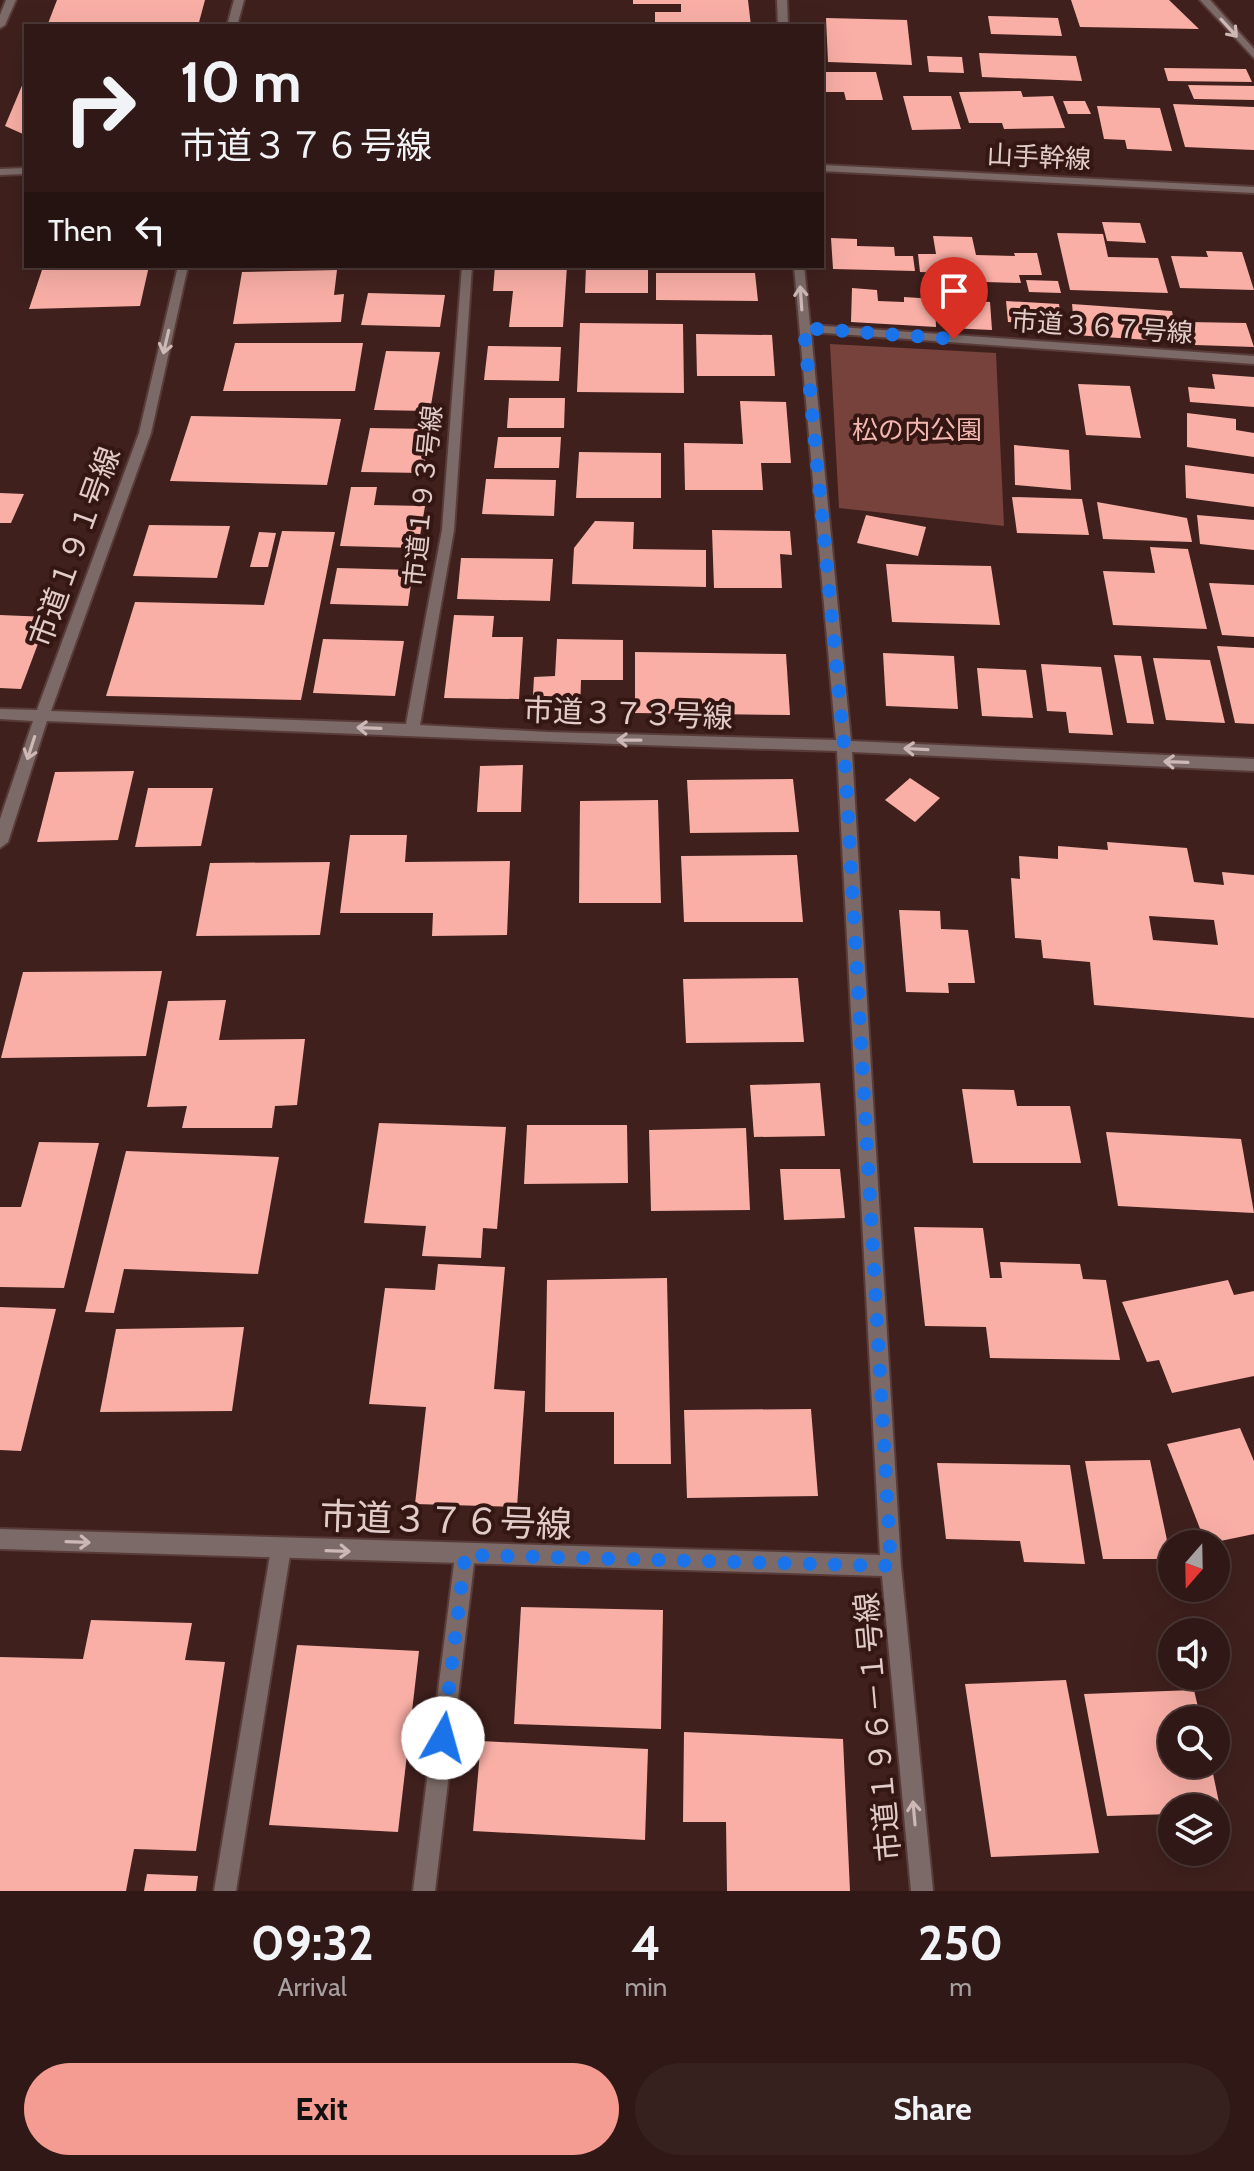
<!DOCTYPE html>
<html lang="en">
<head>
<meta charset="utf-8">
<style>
  body { margin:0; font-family:Cabin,"Noto Sans JP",sans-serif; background:#37211f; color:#f1f3f6; height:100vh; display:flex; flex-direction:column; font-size:30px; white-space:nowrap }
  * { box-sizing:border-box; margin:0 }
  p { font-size:26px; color:#a7a0a1 }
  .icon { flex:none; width:44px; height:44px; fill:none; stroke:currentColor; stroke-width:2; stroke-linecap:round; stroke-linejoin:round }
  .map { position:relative; height:1891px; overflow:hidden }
  .side { display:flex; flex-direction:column; background:#2f1816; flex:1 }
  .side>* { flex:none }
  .top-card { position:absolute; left:24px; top:24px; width:800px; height:244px; border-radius:0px; box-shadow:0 8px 32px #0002,0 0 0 2px #4a3735; background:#2f1816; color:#f1f3f6; overflow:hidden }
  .needle { width:52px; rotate:200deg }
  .fabs { position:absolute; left:1158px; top:1530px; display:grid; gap:16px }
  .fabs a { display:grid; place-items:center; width:72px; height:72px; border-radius:50%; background:#2f1816; box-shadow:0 8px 32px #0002,0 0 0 2px #4a3735; font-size:40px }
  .pin { position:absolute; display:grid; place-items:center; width:68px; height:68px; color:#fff; margin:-82px -34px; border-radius:50% 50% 50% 0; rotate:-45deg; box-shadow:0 0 8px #0007 }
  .pin .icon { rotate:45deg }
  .me { position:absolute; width:88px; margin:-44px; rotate:7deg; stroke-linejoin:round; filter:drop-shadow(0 0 6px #0008) }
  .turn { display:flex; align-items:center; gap:28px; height:168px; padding:0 24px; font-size:36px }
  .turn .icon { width:104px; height:104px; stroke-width:2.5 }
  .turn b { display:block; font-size:56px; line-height:68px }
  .then { display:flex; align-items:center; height:76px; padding:0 24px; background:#0003; gap:16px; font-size:30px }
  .eta { display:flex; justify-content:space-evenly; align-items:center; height:136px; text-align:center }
  .eta b { font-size:48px; font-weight:700; line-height:56px }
  .primary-button { display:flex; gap:16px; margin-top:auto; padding:16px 24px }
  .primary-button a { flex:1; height:92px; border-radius:48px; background:#f59c92; color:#111; font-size:32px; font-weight:700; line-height:92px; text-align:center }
  .primary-button a+a { background:#37211f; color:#f1f3f6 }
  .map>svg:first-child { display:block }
  .green { fill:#77423c }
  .building { fill:#f9afa6; fill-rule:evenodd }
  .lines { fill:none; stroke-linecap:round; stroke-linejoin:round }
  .service-casing { stroke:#593c39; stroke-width:4 }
  .minor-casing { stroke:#593c39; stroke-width:4 }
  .tertiary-casing { stroke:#593c39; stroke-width:4 }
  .service { fill:#7b6a68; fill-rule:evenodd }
  .minor { fill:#7b6a68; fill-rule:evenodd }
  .tertiary { fill:#7b6a68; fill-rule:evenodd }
  .oneway { stroke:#cdb8b6 }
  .route { stroke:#1a73e8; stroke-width:14; stroke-dasharray:0 25.2 }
  .labels { text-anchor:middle; stroke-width:8; stroke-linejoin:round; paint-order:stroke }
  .far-street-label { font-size:26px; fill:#e1ccc9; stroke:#341613 }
  .far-park-label { font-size:26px; fill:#f4b8b1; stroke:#341613 }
  .street-label { font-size:30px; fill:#e1ccc9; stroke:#341613 }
  .near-street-label { font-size:36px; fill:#e1ccc9; stroke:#341613 }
</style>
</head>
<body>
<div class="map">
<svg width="1254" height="1891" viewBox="0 0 1254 1891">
  <rect width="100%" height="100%" fill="#3f201d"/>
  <path class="green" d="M 830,344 L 996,353 L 1004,526 L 839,508 Z"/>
  <g class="building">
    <path d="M 57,0 L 205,0 L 198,26 L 47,26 Z"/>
    <path d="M 633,0 L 748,0 L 751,26 L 655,26 L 655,12 L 681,12 L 681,4 L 633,4 Z"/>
    <path d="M 1071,0 L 1169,0 L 1199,29 L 1080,27 Z"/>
    <path d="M 988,16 L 1058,18 L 1062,36 L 991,34 Z"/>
    <path d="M 826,18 L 907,20 L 912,65 L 828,62 Z"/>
    <path d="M 979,53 L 1076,56 L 1082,81 L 982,77 Z"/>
    <path d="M 927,56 L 962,57 L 964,73 L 929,72 Z"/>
    <path d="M 1164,68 L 1246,69 L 1252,82 L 1168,81 Z"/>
    <path d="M 822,72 L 876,72 L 883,100 L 846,100 L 844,92 L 822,92 Z"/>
    <path d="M 26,76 L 26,134 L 23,134 L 5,126 Z"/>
    <path d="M 1188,85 L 1254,86 L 1254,100 L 1194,99 Z"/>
    <path d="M 1021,91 L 1023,97 L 1053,96 L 1065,128 L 1004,129 L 1002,123 L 969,123 L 959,92 Z"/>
    <path d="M 903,96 L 951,96 L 961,129 L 912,130 Z"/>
    <path d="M 1063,101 L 1085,101 L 1091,114 L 1068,114 Z"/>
    <path d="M 1173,104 L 1254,107 L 1254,150 L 1185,147 Z"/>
    <path d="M 1097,106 L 1160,108 L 1172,151 L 1127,149 L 1125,140 L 1104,139 Z"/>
    <path d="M 1102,222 L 1140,223 L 1146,243 L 1107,241 Z"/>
    <path d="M 1057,233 L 1103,234 L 1108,257 L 1158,258 L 1168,293 L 1070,290 Z"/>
    <path d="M 933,236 L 972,237 L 976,255 L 1015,256 L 1014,253 L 1037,253 L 1042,275 L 1019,275 L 1021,283 L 952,281 L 950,273 L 920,272 L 918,254 L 936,254 Z"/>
    <path d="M 831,238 L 857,239 L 857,246 L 894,247 L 895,256 L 913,256 L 915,271 L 833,269 Z"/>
    <path d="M 1206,251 L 1242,252 L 1254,290 L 1180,288 L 1171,256 L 1208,257 Z"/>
    <path d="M 149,266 L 140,306 L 29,309 L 43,267 Z"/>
    <path d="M 495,266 L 567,266 L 563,327 L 509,327 L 513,291 L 493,291 Z"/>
    <path d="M 586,266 L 648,266 L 648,293 L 585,293 Z"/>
    <path d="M 337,270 L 334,295 L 344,294 L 341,322 L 233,324 L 242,272 Z"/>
    <path d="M 656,273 L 755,273 L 758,301 L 656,300 Z"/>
    <path d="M 1026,280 L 1058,281 L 1061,293 L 1029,292 Z"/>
    <path d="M 852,288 L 877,290 L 878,301 L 904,302 L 904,297 L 935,299 L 936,327 L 851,322 Z"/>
    <path d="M 368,293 L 445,295 L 440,327 L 361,325 Z"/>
    <path d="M 946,299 L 990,302 L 992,330 L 948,328 Z"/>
    <path d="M 1006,301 L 1059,304 L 1062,326 L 1008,322 Z"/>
    <path d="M 1072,304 L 1172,311 L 1178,342 L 1075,335 Z"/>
    <path d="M 1189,322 L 1246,323 L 1254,347 L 1195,345 Z"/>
    <path d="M 580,323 L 683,324 L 684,393 L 577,392 Z"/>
    <path d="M 696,334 L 772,335 L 775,376 L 697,376 Z"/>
    <path d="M 235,343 L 363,343 L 355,391 L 223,391 Z"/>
    <path d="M 488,346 L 561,347 L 559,381 L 484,380 Z"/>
    <path d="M 386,351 L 440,352 L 430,411 L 374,410 Z"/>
    <path d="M 1212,374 L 1254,377 L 1254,407 L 1190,402 L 1188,387 L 1215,389 Z"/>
    <path d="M 1078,384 L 1130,386 L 1141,438 L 1086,435 Z"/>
    <path d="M 509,398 L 565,398 L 564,428 L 507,428 Z"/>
    <path d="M 740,401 L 786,402 L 791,463 L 761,463 L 763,490 L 685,490 L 684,443 L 743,444 Z"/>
    <path d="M 1187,413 L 1236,419 L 1236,430 L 1254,433 L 1254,457 L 1187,447 Z"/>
    <path d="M 191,416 L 341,419 L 327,485 L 170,481 Z"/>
    <path d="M 370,428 L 430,429 L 423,473 L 361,472 Z"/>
    <path d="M 498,437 L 561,437 L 559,468 L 494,468 Z"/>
    <path d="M 1014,445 L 1069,450 L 1071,490 L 1015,485 Z"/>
    <path d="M 579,452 L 661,453 L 661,498 L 576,498 Z"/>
    <path d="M 1185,465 L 1254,474 L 1254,507 L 1186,498 Z"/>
    <path d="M 486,479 L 556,480 L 554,516 L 482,514 Z"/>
    <path d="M 351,487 L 377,487 L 374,505 L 425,506 L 418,548 L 340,546 Z"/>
    <path d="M 0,493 L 24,494 L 11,523 L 0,523 Z"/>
    <path d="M 1012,497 L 1082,499 L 1089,535 L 1017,533 Z"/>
    <path d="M 1097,502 L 1187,518 L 1192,542 L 1103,539 Z"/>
    <path d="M 866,515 L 926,527 L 918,556 L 857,543 Z"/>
    <path d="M 1197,515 L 1254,520 L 1254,550 L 1200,544 Z"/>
    <path d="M 595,521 L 634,522 L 633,549 L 706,550 L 706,587 L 572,584 L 574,548 Z"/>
    <path d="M 149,525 L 230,526 L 217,578 L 133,576 Z"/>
    <path d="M 712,530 L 790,531 L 792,555 L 780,554 L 782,588 L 714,588 Z"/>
    <path d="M 282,531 L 335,532 L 301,700 L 106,696 L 135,602 L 264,605 Z"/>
    <path d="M 259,532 L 276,533 L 268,567 L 250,567 Z"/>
    <path d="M 1150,547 L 1188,549 L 1207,629 L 1113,625 L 1103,571 L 1155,573 Z"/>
    <path d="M 461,558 L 553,559 L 550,601 L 457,599 Z"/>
    <path d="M 886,564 L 991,566 L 1000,625 L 892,622 Z"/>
    <path d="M 337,568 L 413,570 L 408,606 L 330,604 Z"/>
    <path d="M 1209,583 L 1254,585 L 1254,637 L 1222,635 Z"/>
    <path d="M 0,615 L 48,617 L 21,689 L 0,688 Z"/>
    <path d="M 454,615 L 494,616 L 492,637 L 523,637 L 519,699 L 444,698 Z"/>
    <path d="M 323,639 L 404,641 L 395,696 L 313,693 Z"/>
    <path d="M 557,639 L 623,640 L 623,680 L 581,680 L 580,712 L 532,712 L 534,677 L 555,676 Z"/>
    <path d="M 1217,646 L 1254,648 L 1254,724 L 1235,723 Z"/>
    <path d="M 635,652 L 786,654 L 790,715 L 635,713 Z"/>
    <path d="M 883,653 L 954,656 L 958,709 L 886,706 Z"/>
    <path d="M 1114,655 L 1141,656 L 1154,724 L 1127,723 Z"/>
    <path d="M 1153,658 L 1210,660 L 1225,723 L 1166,720 Z"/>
    <path d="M 1041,664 L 1101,667 L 1113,735 L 1069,733 L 1066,712 L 1047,711 Z"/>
    <path d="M 977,668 L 1026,670 L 1033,718 L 982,716 Z"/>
    <path d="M 523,765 L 521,812 L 477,812 L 480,766 Z"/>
    <path d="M 134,771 L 118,840 L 37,842 L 55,772 Z"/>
    <path d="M 910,778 L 940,798 L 915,822 L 885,800 Z"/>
    <path d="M 793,779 L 799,832 L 690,833 L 687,780 Z"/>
    <path d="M 148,788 L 213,788 L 201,846 L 135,847 Z"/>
    <path d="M 658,800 L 661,903 L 579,903 L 580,801 Z"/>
    <path d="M 350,835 L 407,835 L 405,862 L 510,861 L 507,935 L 432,936 L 433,913 L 340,913 Z"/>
    <path d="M 1107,842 L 1187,848 L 1194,882 L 1224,885 L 1222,872 L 1254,875 L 1254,1018 L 1094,1005 L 1090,962 L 1043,958 L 1041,940 L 1015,938 L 1011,878 L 1020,879 L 1019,856 L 1058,859 L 1058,846 L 1108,850 ZM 1149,916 L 1214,920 L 1218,945 L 1153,940 Z"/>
    <path d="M 797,855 L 803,922 L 684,922 L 681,856 Z"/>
    <path d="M 330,862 L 320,935 L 196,936 L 210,863 Z"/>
    <path d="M 899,910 L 940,911 L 941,929 L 968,930 L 975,983 L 948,983 L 949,993 L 906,992 Z"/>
    <path d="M 162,971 L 146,1056 L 1,1058 L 23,972 Z"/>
    <path d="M 798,978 L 804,1042 L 686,1043 L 683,979 Z"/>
    <path d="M 226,1000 L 219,1040 L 305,1039 L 297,1105 L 275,1106 L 272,1128 L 182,1128 L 187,1106 L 147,1107 L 168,1001 Z"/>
    <path d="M 820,1083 L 825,1136 L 754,1137 L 750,1085 Z"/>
    <path d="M 962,1089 L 1014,1090 L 1017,1106 L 1070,1106 L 1081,1163 L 973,1163 Z"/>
    <path d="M 379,1123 L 506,1127 L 497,1229 L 483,1228 L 481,1258 L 422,1256 L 426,1226 L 364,1223 Z"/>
    <path d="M 527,1125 L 627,1125 L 628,1183 L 524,1184 Z"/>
    <path d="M 746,1128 L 750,1210 L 651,1211 L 649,1130 Z"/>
    <path d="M 1106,1132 L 1241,1139 L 1254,1213 L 1118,1206 Z"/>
    <path d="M 39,1142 L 99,1143 L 64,1288 L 0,1287 L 0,1207 L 21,1207 Z"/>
    <path d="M 126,1151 L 279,1157 L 258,1274 L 124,1269 L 114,1313 L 85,1312 Z"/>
    <path d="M 780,1169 L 840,1169 L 845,1218 L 784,1220 Z"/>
    <path d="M 914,1227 L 983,1228 L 990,1278 L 1002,1278 L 1000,1262 L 1080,1264 L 1083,1279 L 1106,1280 L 1120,1360 L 990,1358 L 986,1327 L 925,1326 Z"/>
    <path d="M 438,1264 L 505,1267 L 494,1389 L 525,1391 L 517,1507 L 415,1504 L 426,1407 L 369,1404 L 385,1288 L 435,1290 Z"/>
    <path d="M 667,1278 L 671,1464 L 614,1464 L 614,1412 L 545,1412 L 547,1280 Z"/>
    <path d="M 1228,1280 L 1234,1295 L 1254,1291 L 1254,1376 L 1172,1393 L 1159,1360 L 1147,1362 L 1122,1302 Z"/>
    <path d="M 0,1307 L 56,1309 L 21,1451 L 0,1450 Z"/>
    <path d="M 244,1327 L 232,1411 L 100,1412 L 116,1329 Z"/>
    <path d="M 811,1409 L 818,1496 L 687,1498 L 684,1410 Z"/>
    <path d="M 1240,1428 L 1254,1461 L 1254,1534 L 1206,1544 L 1167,1444 Z"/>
    <path d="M 1150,1460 L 1171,1559 L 1103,1559 L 1085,1461 Z"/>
    <path d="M 937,1463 L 1070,1465 L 1085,1564 L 1024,1562 L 1020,1541 L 946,1539 Z"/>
    <path d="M 521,1607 L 663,1610 L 661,1729 L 514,1724 Z"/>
    <path d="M 91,1620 L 192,1623 L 185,1660 L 225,1662 L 196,1851 L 134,1849 L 126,1891 L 0,1891 L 0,1657 L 83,1659 Z"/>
    <path d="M 297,1645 L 419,1651 L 398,1832 L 269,1825 Z"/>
    <path d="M 1066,1680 L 1099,1853 L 991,1857 L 965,1684 Z"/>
    <path d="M 1194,1690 L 1201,1720 L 1172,1720 L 1172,1764 L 1211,1764 L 1221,1812 L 1216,1812 L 1216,1808 L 1172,1808 L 1172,1814 L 1107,1816 L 1084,1694 Z"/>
    <path d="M 684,1732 L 843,1739 L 850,1891 L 727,1891 L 726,1822 L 683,1822 Z"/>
    <path d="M 481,1741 L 648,1749 L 645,1840 L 473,1831 Z"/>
    <path d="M 147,1874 L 198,1876 L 196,1891 L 144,1891 Z"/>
  </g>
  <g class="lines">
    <defs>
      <g id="service">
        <path d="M 281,1539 L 288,1542 L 291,1549 L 236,1891 L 214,1891 L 271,1549 L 274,1542 Z"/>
        <path d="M 465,1545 L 472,1548 L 475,1555 L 435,1891 L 413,1891 L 455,1555 L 458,1548 Z"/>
      </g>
      <g id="minor">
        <path d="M 777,0 L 787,0 L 788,26 L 778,26 Z"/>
        <path d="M 1200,0 L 1210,0 L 1254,49 L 1254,58 Z"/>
        <path d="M 178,266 L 188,266 L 151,433 L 51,711 L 406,724 L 442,530 L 462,266 L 472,266 L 454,530 L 420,725 L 547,732 L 836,740 L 794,266 L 804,266 L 810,325 L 1254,356 L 1254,364 L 811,332 L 851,741 L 1254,759 L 1254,771 L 852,752 L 901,1566 L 933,1891 L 911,1891 L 882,1576 L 0,1549 L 0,1529 L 880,1555 L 837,751 C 574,744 311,732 47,721 L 8,842 L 0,848 L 0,819 L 33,721 L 0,719 L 0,709 L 37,710 L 139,433 Z"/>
      </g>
      <g id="tertiary">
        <path d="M 6,0 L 16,0 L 5,25 L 0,28 L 0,15 Z"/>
        <path d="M 234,0 L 244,0 L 237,26 L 227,26 Z"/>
        <path d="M 822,165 L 1254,187 L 1254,193 L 822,171 Z"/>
        <path d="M 26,168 L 26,174 L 0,175 L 0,169 Z"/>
      </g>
    </defs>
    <use href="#service" class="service-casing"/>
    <use href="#minor" class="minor-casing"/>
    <use href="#tertiary" class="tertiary-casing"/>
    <use href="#service" class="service"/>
    <use href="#minor" class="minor"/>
    <use href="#tertiary" class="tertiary"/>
  </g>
  <defs><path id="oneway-shaft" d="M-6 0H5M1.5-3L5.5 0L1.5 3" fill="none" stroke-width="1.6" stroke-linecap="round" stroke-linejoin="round" transform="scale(2)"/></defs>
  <g class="oneway">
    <use href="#oneway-shaft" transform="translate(1229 28) rotate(48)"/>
    <use href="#oneway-shaft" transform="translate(801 298) rotate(-94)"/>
    <use href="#oneway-shaft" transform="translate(166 342) rotate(103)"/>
    <use href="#oneway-shaft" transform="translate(369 728) rotate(-178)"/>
    <use href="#oneway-shaft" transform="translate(629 740) rotate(-179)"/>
    <use href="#oneway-shaft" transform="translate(31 748) rotate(108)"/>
    <use href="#oneway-shaft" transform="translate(916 749) rotate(-177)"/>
    <use href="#oneway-shaft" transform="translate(1176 762) rotate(-178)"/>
    <use href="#oneway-shaft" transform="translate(78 1542) rotate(2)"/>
    <use href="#oneway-shaft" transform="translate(338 1551) rotate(2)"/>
    <use href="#oneway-shaft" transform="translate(914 1813) rotate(-95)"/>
  </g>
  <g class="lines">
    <path class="route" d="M 443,1738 L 465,1555 L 891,1566 L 844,746 L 804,328 L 954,339"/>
  </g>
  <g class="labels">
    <g class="far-street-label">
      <text transform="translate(1039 157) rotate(3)" y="9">山手幹線</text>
      <text transform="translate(1102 327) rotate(4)" y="9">市道３６７号線</text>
      <text transform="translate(423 496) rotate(-84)" y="9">市道１９３号線</text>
    </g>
    <g class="far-park-label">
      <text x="917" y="439">松の内公園</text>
    </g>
    <g class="street-label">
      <text transform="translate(75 547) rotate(-70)" y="10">市道１９１号線</text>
      <text transform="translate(628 714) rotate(2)" y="10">市道３７３号線</text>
      <text transform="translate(878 1727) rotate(-95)" y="10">市道１９６－１号線</text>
    </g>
    <g class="near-street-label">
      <text transform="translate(446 1520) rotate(2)" y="13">市道３７６号線</text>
    </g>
  </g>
</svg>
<div class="fabs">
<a><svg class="needle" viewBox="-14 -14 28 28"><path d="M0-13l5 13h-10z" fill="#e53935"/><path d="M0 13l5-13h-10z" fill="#a7a0a1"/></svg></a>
<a><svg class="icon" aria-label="sound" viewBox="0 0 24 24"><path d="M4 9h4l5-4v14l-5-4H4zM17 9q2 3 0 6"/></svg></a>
<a><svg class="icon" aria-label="search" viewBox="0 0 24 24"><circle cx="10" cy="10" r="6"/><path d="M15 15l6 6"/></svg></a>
<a><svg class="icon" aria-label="layers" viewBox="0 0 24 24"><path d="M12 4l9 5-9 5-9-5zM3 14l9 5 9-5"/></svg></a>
</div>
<div class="pin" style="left:954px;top:339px;background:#d93025"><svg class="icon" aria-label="arrive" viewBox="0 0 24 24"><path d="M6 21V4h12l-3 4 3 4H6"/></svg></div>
<svg class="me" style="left:443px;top:1738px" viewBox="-20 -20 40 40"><circle r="19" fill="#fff"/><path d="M0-13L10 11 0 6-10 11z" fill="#1a73e8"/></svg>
<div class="top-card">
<div class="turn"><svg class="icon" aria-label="right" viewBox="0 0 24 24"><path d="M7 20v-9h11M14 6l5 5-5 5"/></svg><div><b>10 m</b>市道３７６号線</div></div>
<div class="then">Then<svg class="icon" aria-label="left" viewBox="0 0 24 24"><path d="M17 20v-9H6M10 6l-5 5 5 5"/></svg></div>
</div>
</div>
<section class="side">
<div class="eta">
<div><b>09:32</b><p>Arrival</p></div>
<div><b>4</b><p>min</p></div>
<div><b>250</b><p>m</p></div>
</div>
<div class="primary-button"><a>Exit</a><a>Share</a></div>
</section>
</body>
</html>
